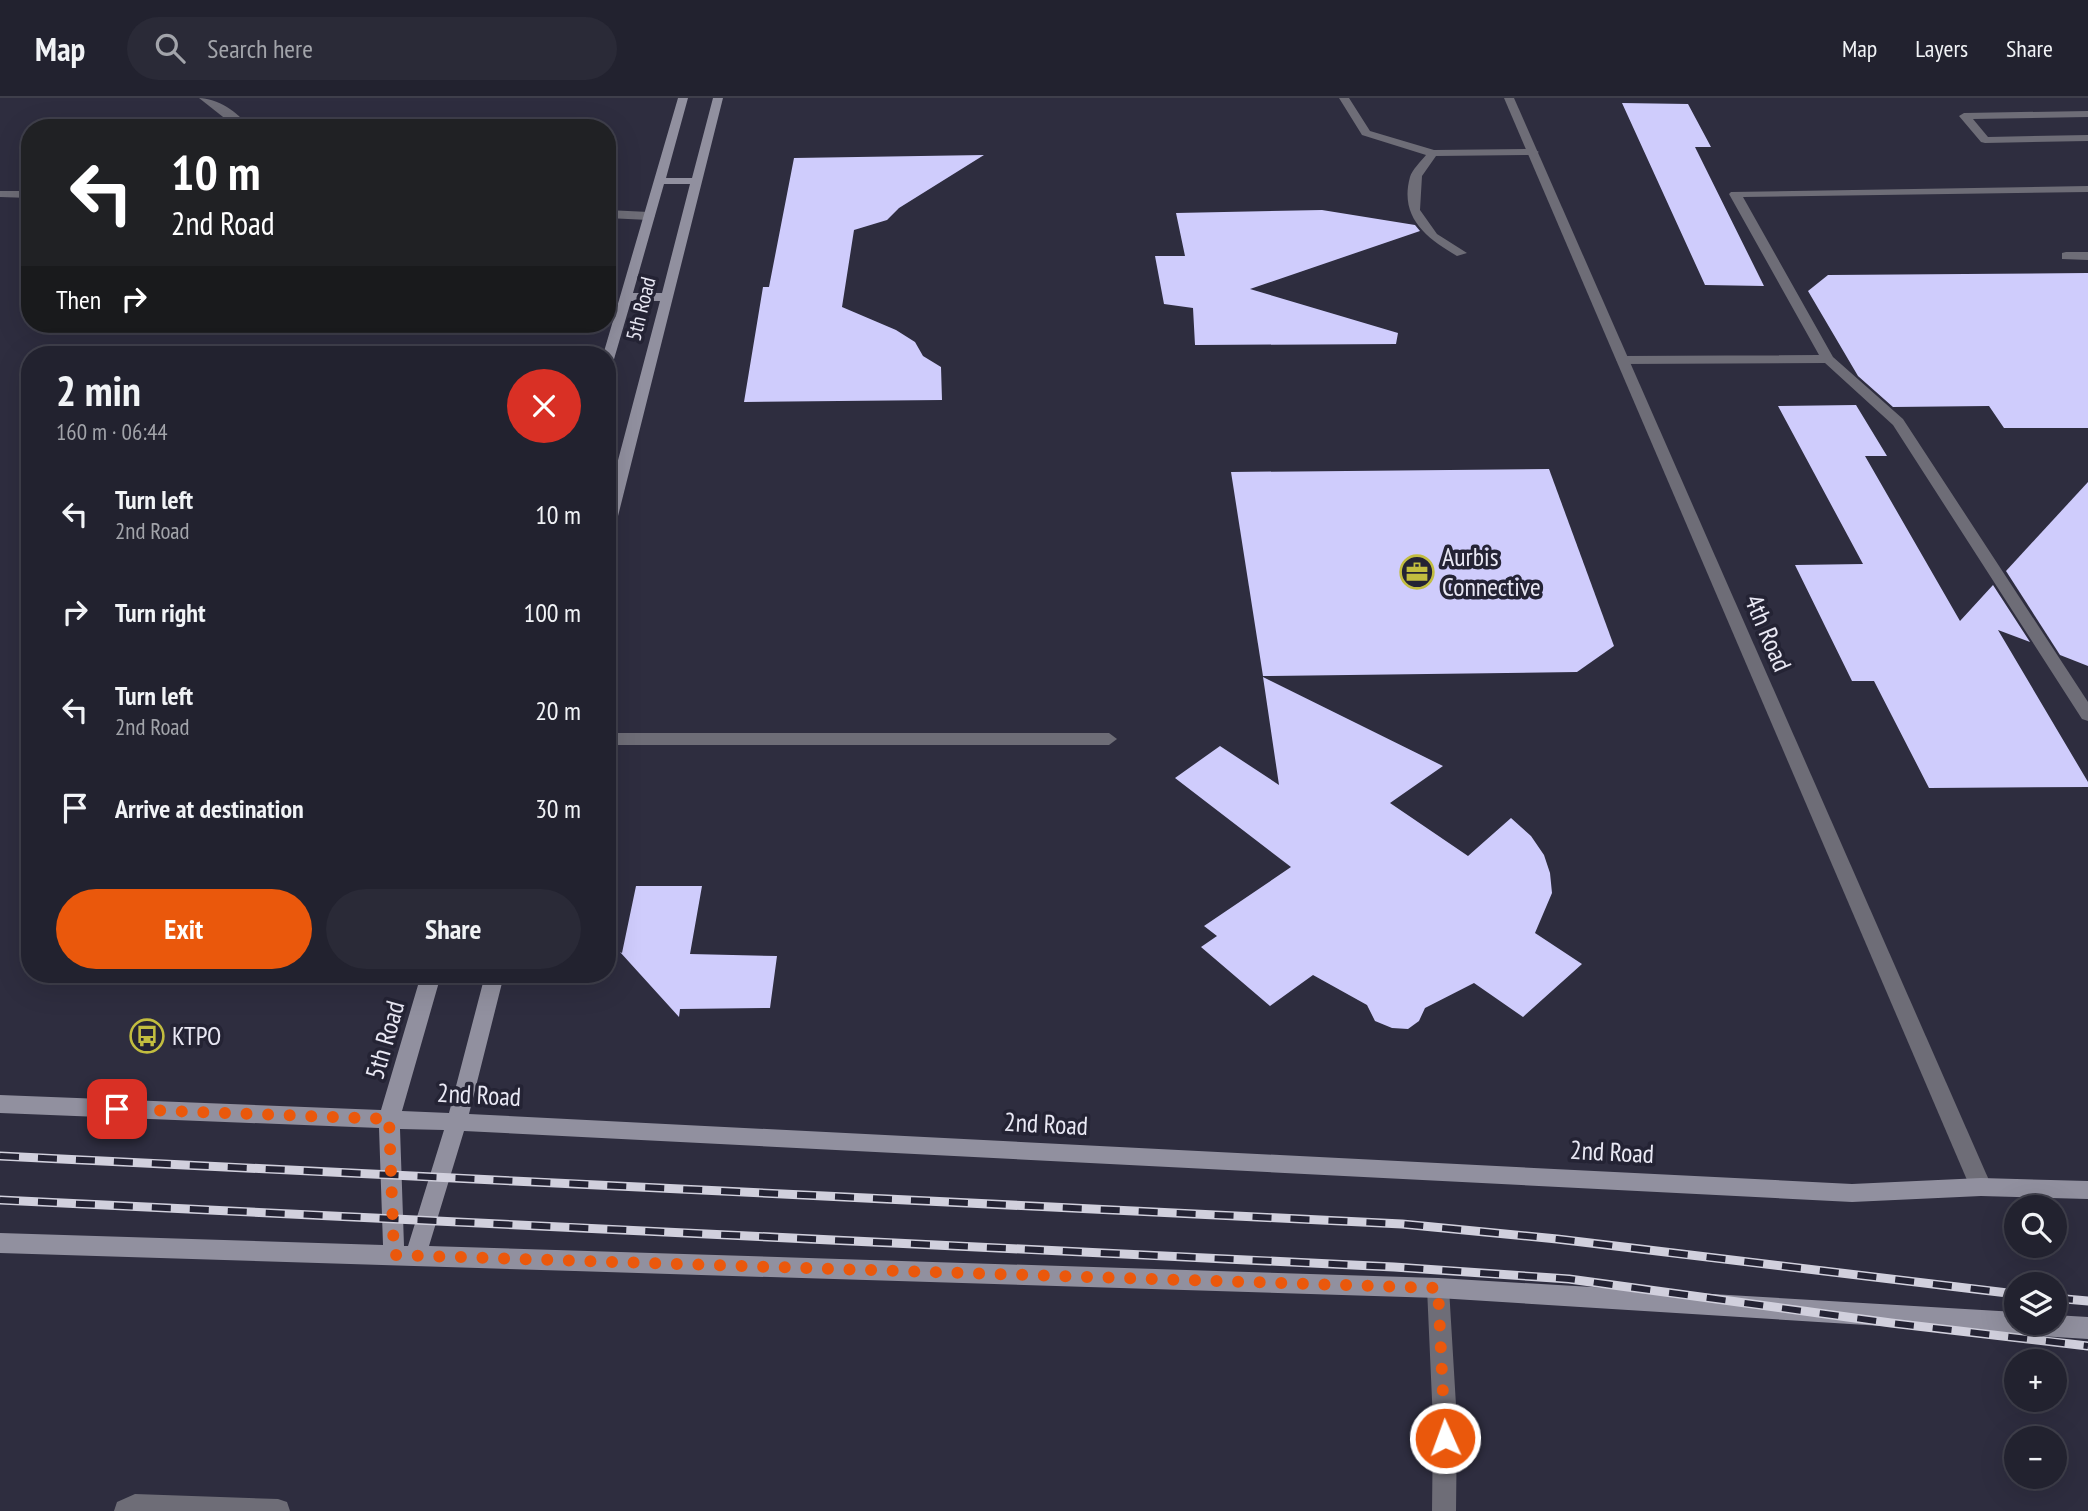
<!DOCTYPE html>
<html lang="en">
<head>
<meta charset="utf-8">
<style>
  body { margin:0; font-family:"PT Sans Narrow",sans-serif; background:#2a2a37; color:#f1f3f6; height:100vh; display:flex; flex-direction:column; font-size:26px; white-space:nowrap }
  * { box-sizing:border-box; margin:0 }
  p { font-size:23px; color:#a2a4aa }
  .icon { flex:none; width:38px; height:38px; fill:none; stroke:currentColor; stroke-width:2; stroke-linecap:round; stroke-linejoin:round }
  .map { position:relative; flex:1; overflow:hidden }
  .details { position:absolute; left:21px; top:248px; width:595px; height:637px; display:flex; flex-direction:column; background:#22222f; border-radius:28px; box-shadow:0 7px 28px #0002,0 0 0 2px #3f3f4b }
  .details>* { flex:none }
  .top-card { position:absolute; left:21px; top:21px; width:595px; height:214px; border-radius:28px; box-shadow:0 7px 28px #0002,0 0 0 2px #3f3f4b; background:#202124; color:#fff; overflow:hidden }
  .fabs { position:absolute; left:2004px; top:1097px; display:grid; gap:14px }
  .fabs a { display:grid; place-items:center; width:63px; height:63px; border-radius:50%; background:#22222f; box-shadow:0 7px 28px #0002,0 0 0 2px #3f3f4b; font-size:35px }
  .pin { position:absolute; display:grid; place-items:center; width:60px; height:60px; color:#fff; margin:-30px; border-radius:14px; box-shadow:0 4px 10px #0006 }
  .me { position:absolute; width:77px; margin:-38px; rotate:358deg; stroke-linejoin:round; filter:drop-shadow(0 0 5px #0008) }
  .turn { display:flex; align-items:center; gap:24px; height:147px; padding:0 35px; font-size:32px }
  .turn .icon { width:91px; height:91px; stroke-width:2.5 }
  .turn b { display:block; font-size:49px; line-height:60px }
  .then { display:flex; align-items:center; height:66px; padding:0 35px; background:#0003; gap:14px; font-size:26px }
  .round { display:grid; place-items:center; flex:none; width:74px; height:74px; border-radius:37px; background:#2a2a37 }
  .summary { display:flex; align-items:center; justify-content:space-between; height:119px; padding:0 35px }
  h1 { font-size:42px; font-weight:800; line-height:52px }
  .cta { display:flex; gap:14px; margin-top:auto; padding:14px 35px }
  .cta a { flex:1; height:80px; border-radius:42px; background:#ea580c; color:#fff; font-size:28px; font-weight:800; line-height:80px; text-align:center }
  .cta a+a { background:#2a2a37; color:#f1f3f6 }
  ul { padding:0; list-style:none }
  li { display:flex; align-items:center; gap:21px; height:98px; padding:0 35px }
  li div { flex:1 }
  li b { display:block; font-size:26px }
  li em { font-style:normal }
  header { display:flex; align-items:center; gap:42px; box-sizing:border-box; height:98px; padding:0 35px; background:#22222f; border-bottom:2px solid #3f3f4b }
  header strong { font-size:33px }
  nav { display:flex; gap:38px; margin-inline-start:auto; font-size:24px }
  .search { width:490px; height:63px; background:#2a2a37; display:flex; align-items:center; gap:18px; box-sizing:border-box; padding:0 24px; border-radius:38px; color:#a2a4aa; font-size:26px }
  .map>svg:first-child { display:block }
  .building { fill:#cfccfc }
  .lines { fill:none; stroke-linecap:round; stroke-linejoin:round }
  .lane { fill:#6e6d77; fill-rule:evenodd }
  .street { fill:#6e6d77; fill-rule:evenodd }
  .secondary { fill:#91909f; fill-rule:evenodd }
  .rail-casing { stroke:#d1d0dd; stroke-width:9 }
  .rail { stroke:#242334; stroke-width:6; stroke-dasharray:19; stroke-linecap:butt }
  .route { stroke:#ea580c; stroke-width:12; stroke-dasharray:0 21.6 }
  .labels { text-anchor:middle; stroke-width:7; stroke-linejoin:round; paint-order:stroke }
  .far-street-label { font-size:21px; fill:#e9e8f4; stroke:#242334 }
  .poi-label { font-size:26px; fill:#e9e8f4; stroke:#242334; text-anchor:start }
  .street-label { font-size:26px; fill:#e9e8f4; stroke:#242334 }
</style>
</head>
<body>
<header>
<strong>Map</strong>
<div class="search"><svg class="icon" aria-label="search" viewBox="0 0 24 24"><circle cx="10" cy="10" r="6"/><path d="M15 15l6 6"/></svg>Search here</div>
<nav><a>Map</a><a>Layers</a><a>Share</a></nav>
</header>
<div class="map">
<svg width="2088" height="1413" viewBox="0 0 2088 1413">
  <rect width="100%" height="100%" fill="#2e2d3f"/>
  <g class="building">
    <path d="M 1622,5 L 1688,6 L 1711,49 L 1695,49 L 1764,188 L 1705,187 Z"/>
    <path d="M 984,57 L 899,110 L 887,122 L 854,132 L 842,209 L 896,232 L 915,244 L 923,258 L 941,269 L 942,302 L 744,304 L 763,189 L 769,189 L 794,60 Z"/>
    <path d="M 1322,112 L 1415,127 L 1420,133 L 1250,191 L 1398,235 L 1396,246 L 1195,247 L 1193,210 L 1164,206 L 1155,158 L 1185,158 L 1176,115 Z"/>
    <path d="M 2088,175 L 2088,330 L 2004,330 L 1989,308 L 1893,309 L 1858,278 L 1808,193 L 1828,177 Z"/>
    <path d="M 1856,307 L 1887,358 L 1865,358 L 1960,523 L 1993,487 L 2030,544 L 1998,532 L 2088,684 L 2088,689 L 1929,690 L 1874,583 L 1852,583 L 1795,467 L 1863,466 L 1778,308 Z"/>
    <path d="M 1549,371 L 1614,548 L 1577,574 L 1263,578 L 1231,374 Z"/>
    <path d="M 2088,384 L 2088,568 L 2060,557 L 2006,473 Z"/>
    <path d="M 1263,579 L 1443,668 L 1390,705 L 1468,758 L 1511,720 L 1531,738 L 1544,757 L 1550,775 L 1552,795 L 1535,835 L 1582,866 L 1523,919 L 1474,885 L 1425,910 L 1419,923 L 1408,931 L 1392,930 L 1375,923 L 1367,907 L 1313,877 L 1270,908 L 1201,849 L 1217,838 L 1204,828 L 1291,769 L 1175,680 L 1220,648 L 1279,687 Z"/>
    <path d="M 636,788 L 702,788 L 690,856 L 777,858 L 770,910 L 680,911 L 679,919 L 620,854 L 622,855 Z"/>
  </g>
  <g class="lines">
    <g class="lane">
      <path d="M 199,0 C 216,0 240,14 248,30 L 237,30 Z"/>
      <path d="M 1339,0 L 1349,0 L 1370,33 L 1434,52 L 1533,51 L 1539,54 L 1533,57 L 1436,58 L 1422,78 L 1420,112 L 1437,136 L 1467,155 L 1457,158 C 1426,140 1399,119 1410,79 C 1412,72 1421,63 1426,57 L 1362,37 Z"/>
      <path d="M 2088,13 L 2088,19 L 1973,21 L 1988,39 L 2088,37 L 2088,43 L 1985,45 L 1981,44 L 1959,18 L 1964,15 Z"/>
      <path d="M 2088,88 L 2088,94 L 1743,99 L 1833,259 L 1903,321 L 2088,604 L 2088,623 L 2082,621 L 1893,327 L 1825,265 L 1623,266 L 1616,262 L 1623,258 L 1819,257 L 1729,96 L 1731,94 Z"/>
      <path d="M 0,93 L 30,93 L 30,100 L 0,99 Z"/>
      <path d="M 607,112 L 649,114 L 655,118 L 649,122 L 607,120 Z"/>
      <path d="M 2066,154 L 2088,154 L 2088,162 L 2062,161 L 2062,155 Z"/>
      <path d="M 607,635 L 1109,635 L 1117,641 L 1109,647 L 607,647 Z"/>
      <path d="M 1438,1180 L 1446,1183 L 1449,1190 L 1457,1324 L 1456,1413 L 1432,1413 L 1433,1324 L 1427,1190 L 1430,1183 Z"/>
      <path d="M 135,1396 L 278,1401 L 287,1404 L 290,1413 L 114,1413 L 117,1404 Z"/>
    </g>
    <path class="street" d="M 1504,0 L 1514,0 L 1992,1089 L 1988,1096 L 1981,1098 L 1974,1096 L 1970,1089 Z"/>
    <g class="secondary">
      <path d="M 678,0 L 688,0 L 666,80 L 692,80 L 713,0 L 723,0 L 614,434 L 607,439 L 607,404 L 660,203 L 631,203 L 612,268 L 607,269 L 607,257 L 603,257 ZM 664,86 L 690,86 L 662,195 L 633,195 Z"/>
      <path d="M 421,877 L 441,877 L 402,1013 L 449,1015 L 485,877 L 504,877 L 469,1016 L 1852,1086 L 1981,1080 L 2088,1083 L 2088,1101 L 1981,1098 L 1852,1104 L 464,1033 L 429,1148 L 1438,1180 L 2016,1214 L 2016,1225 L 2054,1225 L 2054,1217 L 2088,1219 L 2088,1241 L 1438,1200 L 0,1155 L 0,1135 L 383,1147 L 379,1030 L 0,1015 L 0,997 L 381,1012 ZM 400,1031 L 444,1032 L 408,1148 L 404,1148 Z"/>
    </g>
    <defs>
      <g id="rail">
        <path d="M 0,1058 L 1402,1126 L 1557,1141 L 2016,1196"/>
        <path d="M 0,1102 L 1394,1169 L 1569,1181 L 1891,1225 L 2088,1248"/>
        <path d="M 2054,1200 L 2088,1203"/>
      </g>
    </defs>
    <use href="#rail" class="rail-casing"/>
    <use href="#rail" class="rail"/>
  </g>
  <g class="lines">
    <path class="route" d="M 117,1011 L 389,1021 L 394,1157 L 1438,1190 L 1445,1340"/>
  </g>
  <defs>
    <symbol id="office-ring" viewBox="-11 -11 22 22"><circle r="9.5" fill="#242334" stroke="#c2bd3f" stroke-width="1.5"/><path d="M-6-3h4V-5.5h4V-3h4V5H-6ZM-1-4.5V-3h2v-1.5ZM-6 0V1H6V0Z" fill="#c2bd3f"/></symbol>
    <symbol id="bus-ring" viewBox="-11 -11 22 22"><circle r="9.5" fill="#242334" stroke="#c2bd3f" stroke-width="1.5"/><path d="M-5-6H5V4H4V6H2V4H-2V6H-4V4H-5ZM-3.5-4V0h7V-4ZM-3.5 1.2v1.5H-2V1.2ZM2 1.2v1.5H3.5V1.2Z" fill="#c2bd3f"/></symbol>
  </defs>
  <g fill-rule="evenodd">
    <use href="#office-ring" x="1398" y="455" width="38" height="38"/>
    <use href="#bus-ring" x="128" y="919" width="38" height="38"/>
  </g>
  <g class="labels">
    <g class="far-street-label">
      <text transform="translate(641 211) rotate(-76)" y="7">5th Road</text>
    </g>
    <g class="poi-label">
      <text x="1442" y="468">Aurbis<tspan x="1442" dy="30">Connective</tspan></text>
      <text x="172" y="947">KTPO</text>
    </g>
    <g class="street-label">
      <text transform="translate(1768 535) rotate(67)" y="9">4th Road</text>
      <text transform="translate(385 942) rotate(-74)" y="9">5th Road</text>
      <text transform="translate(479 997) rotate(3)" y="9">2nd Road</text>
      <text transform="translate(1046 1026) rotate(3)" y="9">2nd Road</text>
      <text transform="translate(1612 1054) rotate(3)" y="9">2nd Road</text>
    </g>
  </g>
</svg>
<div class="fabs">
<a><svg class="icon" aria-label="search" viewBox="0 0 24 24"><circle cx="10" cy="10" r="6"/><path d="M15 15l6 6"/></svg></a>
<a><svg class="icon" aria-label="layers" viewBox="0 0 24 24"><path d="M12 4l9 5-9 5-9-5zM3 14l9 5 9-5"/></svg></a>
<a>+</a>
<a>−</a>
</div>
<div class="pin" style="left:117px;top:1011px;background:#d93025"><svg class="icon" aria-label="arrive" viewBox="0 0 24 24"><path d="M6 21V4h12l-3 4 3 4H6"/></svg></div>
<svg class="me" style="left:1445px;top:1340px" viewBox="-20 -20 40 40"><circle r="17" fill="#ea580c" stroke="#fff" stroke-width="3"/><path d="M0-11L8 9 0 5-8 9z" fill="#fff"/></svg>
<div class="top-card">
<div class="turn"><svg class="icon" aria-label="left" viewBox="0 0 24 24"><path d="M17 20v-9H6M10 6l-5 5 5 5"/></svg><div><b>10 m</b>2nd Road</div></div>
<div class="then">Then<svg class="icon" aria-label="right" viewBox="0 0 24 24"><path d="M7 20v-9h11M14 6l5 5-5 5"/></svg></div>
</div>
<section class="details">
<div class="summary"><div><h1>2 min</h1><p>160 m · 06:44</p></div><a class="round" style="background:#d93025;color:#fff"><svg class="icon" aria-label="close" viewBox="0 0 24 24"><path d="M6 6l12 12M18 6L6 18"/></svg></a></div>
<ul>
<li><svg class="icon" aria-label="left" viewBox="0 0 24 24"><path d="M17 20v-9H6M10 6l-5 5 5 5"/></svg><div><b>Turn left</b><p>2nd Road</p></div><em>10 m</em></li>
<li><svg class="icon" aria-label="right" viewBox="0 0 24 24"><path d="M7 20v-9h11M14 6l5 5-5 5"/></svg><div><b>Turn right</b></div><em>100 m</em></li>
<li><svg class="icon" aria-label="left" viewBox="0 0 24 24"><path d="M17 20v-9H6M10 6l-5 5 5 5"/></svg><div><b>Turn left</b><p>2nd Road</p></div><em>20 m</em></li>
<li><svg class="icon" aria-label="arrive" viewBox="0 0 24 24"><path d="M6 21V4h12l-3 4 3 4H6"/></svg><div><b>Arrive at destination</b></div><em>30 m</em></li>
</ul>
<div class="cta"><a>Exit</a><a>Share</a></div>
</section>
</div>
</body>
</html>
